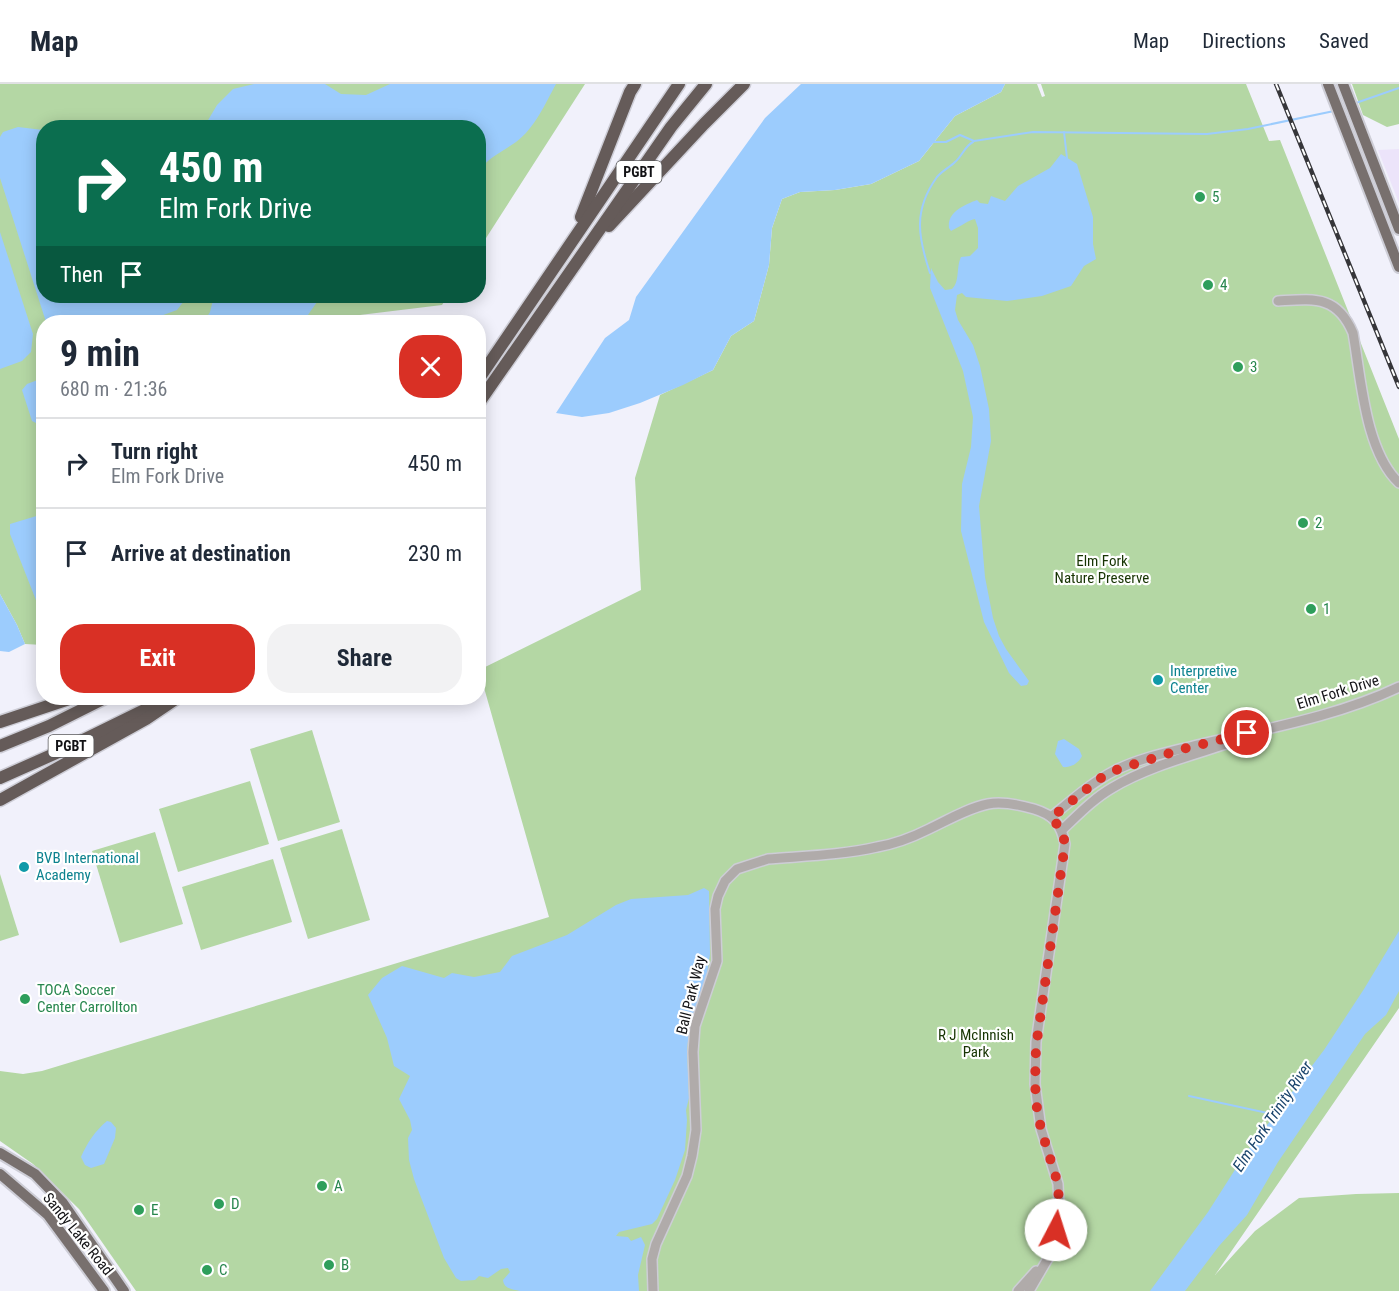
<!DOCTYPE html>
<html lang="en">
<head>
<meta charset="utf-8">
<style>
  body { margin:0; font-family:"Roboto Condensed",sans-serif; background:#f2f2f3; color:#1f2937; height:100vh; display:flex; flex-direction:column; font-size:22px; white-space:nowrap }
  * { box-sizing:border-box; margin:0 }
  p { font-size:20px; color:#747a83 }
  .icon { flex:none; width:33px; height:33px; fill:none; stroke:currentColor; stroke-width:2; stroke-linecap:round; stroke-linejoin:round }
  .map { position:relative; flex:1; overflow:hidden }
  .panel { position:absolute; left:36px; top:231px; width:450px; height:390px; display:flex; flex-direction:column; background:#fff; border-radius:24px; box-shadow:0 3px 15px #0003 }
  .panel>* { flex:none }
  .guide { position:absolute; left:36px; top:36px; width:450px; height:183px; border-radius:24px; box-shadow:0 3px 15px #0003; background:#0b6e4f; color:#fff; overflow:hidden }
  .pin { position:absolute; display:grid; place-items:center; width:51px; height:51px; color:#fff; margin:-26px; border:3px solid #fff; border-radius:50%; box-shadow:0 2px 6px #0007 }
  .me { position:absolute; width:66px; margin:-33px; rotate:5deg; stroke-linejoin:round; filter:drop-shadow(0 0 4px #0008) }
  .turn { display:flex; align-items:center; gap:21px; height:126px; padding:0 24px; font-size:27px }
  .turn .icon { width:78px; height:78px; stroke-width:2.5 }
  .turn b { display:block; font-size:42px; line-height:51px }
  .then { display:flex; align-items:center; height:57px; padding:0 24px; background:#0003; gap:12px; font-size:22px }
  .round { display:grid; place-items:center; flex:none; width:63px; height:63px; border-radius:24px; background:#f2f2f3 }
  .summary { display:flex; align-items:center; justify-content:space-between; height:102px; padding:0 24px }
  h1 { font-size:36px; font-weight:700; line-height:45px }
  .cta { display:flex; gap:12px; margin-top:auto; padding:12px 24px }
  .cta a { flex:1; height:69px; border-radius:24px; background:#d93025; color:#fff; font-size:24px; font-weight:700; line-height:69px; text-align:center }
  .cta a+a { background:#f2f2f3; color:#1f2937 }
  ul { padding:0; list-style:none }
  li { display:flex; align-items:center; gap:18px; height:90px; padding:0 24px; border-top:2px solid #e0e1e3 }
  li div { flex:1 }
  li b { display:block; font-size:22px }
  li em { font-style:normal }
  header { display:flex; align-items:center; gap:36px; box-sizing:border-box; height:84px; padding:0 30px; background:#fff; border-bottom:2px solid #e0e1e3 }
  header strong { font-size:28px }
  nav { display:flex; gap:33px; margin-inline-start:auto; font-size:21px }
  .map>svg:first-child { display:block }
  .industrial { fill:#ece4fa }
  .green { fill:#b4d7a4 }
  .water { fill:#9cccfd }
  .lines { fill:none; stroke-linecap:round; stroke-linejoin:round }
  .stream { stroke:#9cccfd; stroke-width:2 }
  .minor-casing { stroke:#cdcdd6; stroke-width:12 }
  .major-casing { stroke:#cdcdd6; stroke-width:14 }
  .highway-casing { stroke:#cdcdd6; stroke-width:15 }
  .minor { stroke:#b0abaa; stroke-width:9 }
  .major { stroke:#78706e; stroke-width:10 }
  .highway { stroke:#655b59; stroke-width:12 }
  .rail-casing { stroke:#36363a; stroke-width:4.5 }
  .rail { stroke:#fff; stroke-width:2; stroke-dasharray:7; stroke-linecap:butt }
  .route { stroke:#d93025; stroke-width:10; stroke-dasharray:0 18 }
  .leisure-dot { fill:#2e9e5b; stroke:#fff; stroke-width:2 }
  .culture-dot { fill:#0f9aa8; stroke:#fff; stroke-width:2 }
  .labels { text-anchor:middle; stroke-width:4.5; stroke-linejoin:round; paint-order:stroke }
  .shield { fill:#fff; stroke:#59595b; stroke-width:1.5 }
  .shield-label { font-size:14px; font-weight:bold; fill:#121215 }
  .leisure-label { font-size:15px; fill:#27864d; stroke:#fff; text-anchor:start }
  .park-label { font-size:15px; fill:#173403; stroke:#fff }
  .culture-label { font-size:15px; fill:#0d838f; stroke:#fff; text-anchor:start }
  .street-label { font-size:15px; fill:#121215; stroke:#fff }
  .water-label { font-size:16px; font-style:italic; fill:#1a446c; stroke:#fff }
</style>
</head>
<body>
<header>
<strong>Map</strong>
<nav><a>Map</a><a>Directions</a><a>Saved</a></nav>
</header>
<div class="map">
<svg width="1399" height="1207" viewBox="0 0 1399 1207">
  <rect width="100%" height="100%" fill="#f1f1fb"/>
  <path class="industrial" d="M 1399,65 L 1399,119 L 1378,66 Z"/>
  <g class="green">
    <path d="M 0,0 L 585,0 L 479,165 L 478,44 L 44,44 L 44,212 L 448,212 L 442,221 L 327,235 L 325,238 L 44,238 L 43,561 L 25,560 L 17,541 L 0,510 Z"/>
    <path d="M 1005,0 L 1037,0 L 1042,13 L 1045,12 L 1041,0 L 1246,0 L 1269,57 L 1280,56 L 1399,355 L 1399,924 L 1215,1191 L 1255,1147 L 1299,1114 L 1356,1110 L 1399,1109 L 1399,1207 L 136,1207 L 79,1125 L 33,1080 L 0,1057 L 0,987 L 23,990 L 42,987 L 549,833 L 479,586 L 641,506 L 635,394 L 660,311 L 713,286 L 731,252 L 754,237 L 769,181 L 772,144 L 782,115 L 800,108 L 835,106 L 871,100 L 919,77 L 955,32 L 1001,8 Z"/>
    <path d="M 1352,0 L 1399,0 L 1399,40 L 1387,43 L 1363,31 Z"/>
    <path d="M 312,646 L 340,738 L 278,757 L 250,665 Z"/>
    <path d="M 250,697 L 269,760 L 178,788 L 159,725 Z"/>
    <path d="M 342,745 L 370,836 L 308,855 L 280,764 Z"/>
    <path d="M 155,748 L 183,840 L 120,859 L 92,767 Z"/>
    <path d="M 273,775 L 292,838 L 201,866 L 182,803 Z"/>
    <path d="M 0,790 L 19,851 L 0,857 Z"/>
  </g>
  <g class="water">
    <path d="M 254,0 L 325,0 L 341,10 L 366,11 L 390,0 L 556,0 C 545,20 535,44 516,58 C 502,68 491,72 479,86 L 478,44 L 204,43 L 217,21 L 233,5 Z"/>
    <path d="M 801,0 L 1005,0 L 1001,8 L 955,32 L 919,77 L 871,100 L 835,106 L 800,108 L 782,115 L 772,144 L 769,181 L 754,237 L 731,252 L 713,286 L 683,301 L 640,319 L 609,329 L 582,333 L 556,329 L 605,254 L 629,236 L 636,213 L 765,34 Z"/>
    <path d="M 18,43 L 43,46 L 44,212 L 185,212 L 184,217 L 177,226 L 144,238 L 46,238 L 0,94 L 0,53 L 3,48 Z"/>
    <path d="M 1061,70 L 1077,80 L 1093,133 L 1093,160 L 1096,175 L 1084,182 L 1071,202 L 1042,212 L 1007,217 L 966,213 L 962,209 L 957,211 L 955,226 L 958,236 L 973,261 L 980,282 L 989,325 L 991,357 L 979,422 L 985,493 L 993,534 L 999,552 L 1006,565 L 1029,597 L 1027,601 L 1021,602 L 1009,589 L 984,538 L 961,447 L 962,400 L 971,363 L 973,333 L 963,287 L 930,204 L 931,184 L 938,198 L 945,206 L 952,205 C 960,198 956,183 961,173 L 970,172 L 978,164 L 978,144 L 975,135 C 970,135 958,144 951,147 L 949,144 C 947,128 964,121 977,116 L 980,119 L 988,120 L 991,112 L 1005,117 L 1018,102 L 1050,84 Z"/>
    <path d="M 0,148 L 33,250 L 31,268 L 22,277 L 0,285 Z"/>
    <path d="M 214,212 L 326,212 L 317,218 L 303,238 L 204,238 L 210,228 Z"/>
    <path d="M 43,294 L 43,337 L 36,339 L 32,337 L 22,306 L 27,300 Z"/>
    <path d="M 43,430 L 44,430 L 43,534 L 10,450 L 10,440 Z"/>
    <path d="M 0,510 L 17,541 L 25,560 L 9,568 L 0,567 Z"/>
    <path d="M 1064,655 L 1079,665 L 1082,672 C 1079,679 1070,684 1063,683 L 1055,670 L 1058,657 Z"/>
    <path d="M 704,804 L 709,807 L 710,870 L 705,903 L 690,943 L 687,965 L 689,1014 L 686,1026 L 687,1036 L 685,1066 L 675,1096 L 657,1135 L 652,1140 L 619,1148 L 616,1152 L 628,1153 L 631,1157 L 641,1153 L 645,1161 L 638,1191 L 639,1207 L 520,1207 C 512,1205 504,1205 503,1196 L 510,1188 L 508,1184 L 501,1185 L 488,1194 L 479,1192 L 475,1196 L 461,1197 L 456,1194 L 444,1174 L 414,1095 L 409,1076 L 408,1054 L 412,1046 L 410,1036 L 399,1015 L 410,992 L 394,982 L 387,954 L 368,911 L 382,894 L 402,882 L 444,894 L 452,889 L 474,893 L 500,888 L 512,872 L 567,851 L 616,821 L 631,815 L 688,811 Z"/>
    <path d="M 1399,847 L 1399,907 L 1386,931 L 1365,950 L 1278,1078 L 1247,1131 L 1219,1162 L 1185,1207 L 1150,1207 L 1208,1128 L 1245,1070 L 1324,966 L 1364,905 Z"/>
    <path d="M 107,1037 L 111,1038 L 116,1044 L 115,1054 L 104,1080 L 91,1084 L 85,1081 L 81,1073 C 87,1059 95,1047 107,1037 Z"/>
  </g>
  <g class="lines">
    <g class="stream">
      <path d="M 1353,20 L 1399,4"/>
      <path d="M 1064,48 L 1067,74"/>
      <path d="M 932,58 L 946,58 L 960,51 L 974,57 L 1033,48 L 1207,50 L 1248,45 L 1334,27"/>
      <path d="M 930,189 C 918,153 913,126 937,93 C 942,87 950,83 955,78 C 962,72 965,62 973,58"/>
      <path d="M 1189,1012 L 1277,1031"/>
    </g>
    <defs>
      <g id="minor">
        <path d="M 1278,217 C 1314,215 1337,211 1353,249 C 1361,294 1365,367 1399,399"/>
        <path d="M 1051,733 C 1071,717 1091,699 1114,687 C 1139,674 1170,668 1197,661 C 1264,645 1336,633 1399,603"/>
        <path d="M 1062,746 C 1078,731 1093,715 1112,704 C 1147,683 1190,672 1229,659"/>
        <path d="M 653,1207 L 652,1175 L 656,1160 L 687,1092 L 692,1072 L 696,1046 L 693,968 L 695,942 L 717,877 L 715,825 L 718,812 L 725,797 L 737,785 L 768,775 C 804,772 842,771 877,763 C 895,760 913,753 929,745 C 948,736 968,724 988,720 C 1002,717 1020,721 1034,725 C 1054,731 1061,740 1065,760 L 1036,958 L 1035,1000 L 1041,1045 L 1058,1100 L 1059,1121 L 1050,1171 L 1029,1207"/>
        <path d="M 1018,1207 L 1036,1187"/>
      </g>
      <g id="major">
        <path d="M 1328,0 L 1399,183"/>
        <path d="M 1343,0 L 1399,145"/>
        <path d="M 0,1069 L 35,1090 L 63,1119 L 124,1207"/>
        <path d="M 0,1090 L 48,1131 L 104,1207"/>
      </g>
      <g id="highway">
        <path d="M 581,133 L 630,8 L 635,0"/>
        <path d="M 609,142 L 704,40 L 744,0"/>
        <path d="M 478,296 L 679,0"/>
        <path d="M 478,320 L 671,43 L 706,0"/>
        <path d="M 0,638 L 72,614"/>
        <path d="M 0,662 L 49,642 L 105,614"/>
        <path d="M 0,694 L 63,666 L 161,618"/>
        <path d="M 0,716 L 146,635 L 177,614"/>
      </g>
    </defs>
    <use href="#minor" class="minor-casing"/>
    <use href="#major" class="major-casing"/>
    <use href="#highway" class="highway-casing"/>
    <use href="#minor" class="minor"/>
    <use href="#major" class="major"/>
    <use href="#highway" class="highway"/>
    <defs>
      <path id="rail" d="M 1276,0 L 1399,303"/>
    </defs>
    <use href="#rail" class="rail-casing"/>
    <use href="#rail" class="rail"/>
  </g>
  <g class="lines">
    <path class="route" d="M 1056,1146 L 1059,1121 L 1058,1100 L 1041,1045 L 1037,1025 L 1035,1000 L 1036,963 L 1065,760 L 1062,746 L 1051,734 L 1099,695 L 1116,686 L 1183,665 L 1247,649"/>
  </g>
  <g class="leisure-dot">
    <circle cx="1200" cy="113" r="6"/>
    <circle cx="1208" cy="201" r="6"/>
    <circle cx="1238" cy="283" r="6"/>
    <circle cx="1303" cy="439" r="6"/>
    <circle cx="1311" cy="525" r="6"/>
    <circle cx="25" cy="915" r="6"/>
    <circle cx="322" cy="1102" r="6"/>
    <circle cx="219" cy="1120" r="6"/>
    <circle cx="139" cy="1126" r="6"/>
    <circle cx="329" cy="1181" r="6"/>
    <circle cx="207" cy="1186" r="6"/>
  </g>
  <g class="culture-dot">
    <circle cx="1158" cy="596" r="6"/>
    <circle cx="24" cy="783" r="6"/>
  </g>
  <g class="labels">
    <g class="shield">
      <rect x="616.5" y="77" width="45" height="22" rx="4.5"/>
      <rect x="48.5" y="651" width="45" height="22" rx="4.5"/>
    </g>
    <g class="shield-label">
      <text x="639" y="93">PGBT</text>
      <text x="71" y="667">PGBT</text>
    </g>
    <g class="leisure-label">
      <text x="1212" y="118">5</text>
      <text x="1220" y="206">4</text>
      <text x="1250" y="288">3</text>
      <text x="1315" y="444">2</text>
      <text x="1323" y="530">1</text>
      <text x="37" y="911">TOCA Soccer<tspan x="37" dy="17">Center Carrollton</tspan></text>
      <text x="334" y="1107">A</text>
      <text x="231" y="1125">D</text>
      <text x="151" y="1131">E</text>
      <text x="341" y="1186">B</text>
      <text x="219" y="1191">C</text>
    </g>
    <g class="park-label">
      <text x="1102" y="482">Elm Fork<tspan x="1102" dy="17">Nature Preserve</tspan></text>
      <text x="976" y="956">R J McInnish<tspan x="976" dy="17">Park</tspan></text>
    </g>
    <g class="culture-label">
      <text x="1170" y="592">Interpretive<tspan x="1170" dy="17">Center</tspan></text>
      <text x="36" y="779">BVB International<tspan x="36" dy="17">Academy</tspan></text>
    </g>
    <g class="street-label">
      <text transform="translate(1338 608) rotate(-17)" y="5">Elm Fork Drive</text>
      <text transform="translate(691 911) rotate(-76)" y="5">Ball Park Way</text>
      <text transform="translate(78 1150) rotate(51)" y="5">Sandy Lake Road</text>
    </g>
    <g class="water-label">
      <text transform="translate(1272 1032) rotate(-56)" y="6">Elm Fork Trinity River</text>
    </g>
  </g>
</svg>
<div class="pin" style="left:1247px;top:649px;background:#d93025"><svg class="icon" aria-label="arrive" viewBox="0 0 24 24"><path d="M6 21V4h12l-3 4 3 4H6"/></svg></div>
<svg class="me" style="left:1056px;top:1146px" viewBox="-20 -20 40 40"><circle r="19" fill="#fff"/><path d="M0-13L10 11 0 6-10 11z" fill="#d93025"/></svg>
<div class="guide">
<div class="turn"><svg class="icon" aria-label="right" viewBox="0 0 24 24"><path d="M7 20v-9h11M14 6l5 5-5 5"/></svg><div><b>450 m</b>Elm Fork Drive</div></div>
<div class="then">Then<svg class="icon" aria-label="arrive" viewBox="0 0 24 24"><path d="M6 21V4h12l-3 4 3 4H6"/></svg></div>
</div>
<section class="panel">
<div class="summary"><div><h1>9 min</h1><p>680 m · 21:36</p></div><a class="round" style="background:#d93025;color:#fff"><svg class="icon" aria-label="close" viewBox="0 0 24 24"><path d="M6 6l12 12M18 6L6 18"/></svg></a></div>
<ul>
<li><svg class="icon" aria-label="right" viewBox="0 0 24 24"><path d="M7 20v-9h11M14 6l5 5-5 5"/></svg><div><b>Turn right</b><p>Elm Fork Drive</p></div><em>450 m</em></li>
<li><svg class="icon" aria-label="arrive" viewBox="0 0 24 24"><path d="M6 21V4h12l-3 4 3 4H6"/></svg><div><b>Arrive at destination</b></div><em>230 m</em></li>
</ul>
<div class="cta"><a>Exit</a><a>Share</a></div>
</section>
</div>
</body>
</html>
